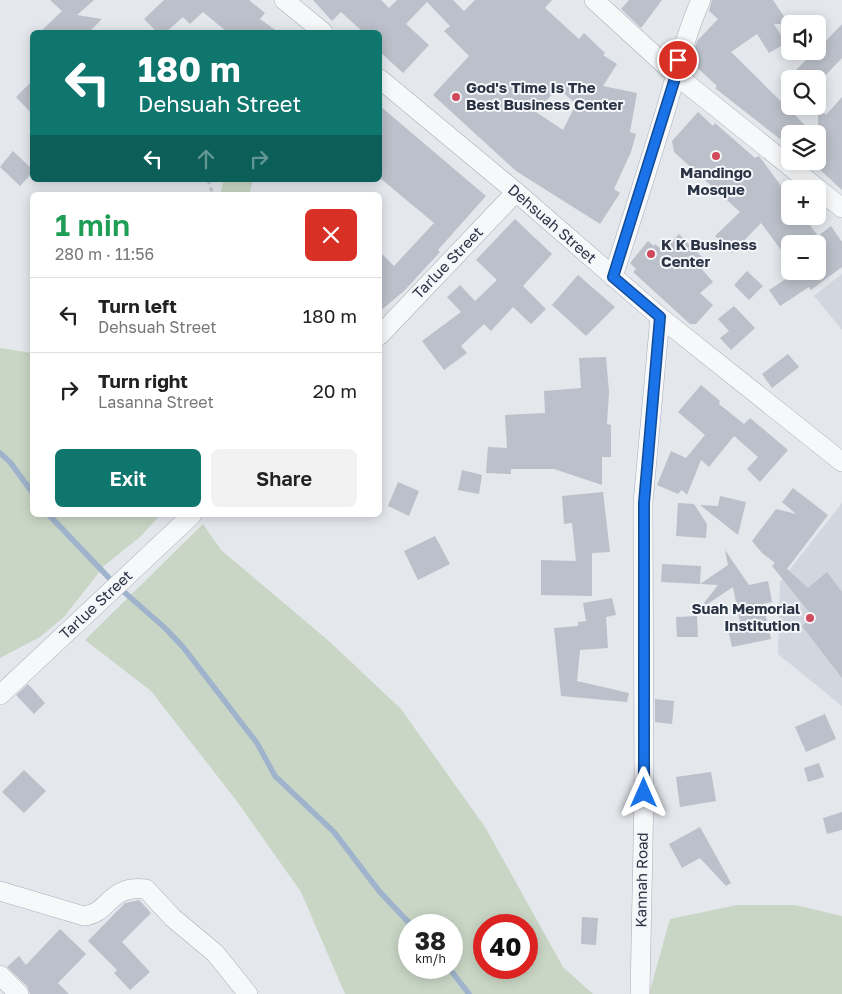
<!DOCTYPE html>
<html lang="en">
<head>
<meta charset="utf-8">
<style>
  body { margin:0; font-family:"Golos Text",sans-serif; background:#f2f2f2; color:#222; height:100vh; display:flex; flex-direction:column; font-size:19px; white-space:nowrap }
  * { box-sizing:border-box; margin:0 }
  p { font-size:16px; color:#767676 }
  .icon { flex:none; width:28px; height:28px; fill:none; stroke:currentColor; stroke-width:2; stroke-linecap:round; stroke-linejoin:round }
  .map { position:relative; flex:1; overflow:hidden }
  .panel { position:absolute; left:30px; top:192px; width:352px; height:325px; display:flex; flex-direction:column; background:#fff; border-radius:8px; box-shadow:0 2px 12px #0003 }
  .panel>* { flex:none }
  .top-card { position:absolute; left:30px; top:30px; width:352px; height:152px; border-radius:8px; box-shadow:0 2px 12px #0003; background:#0f766e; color:#fff; overflow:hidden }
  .tools { position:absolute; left:781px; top:15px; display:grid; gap:10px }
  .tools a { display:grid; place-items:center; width:45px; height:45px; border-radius:8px; background:#fff; box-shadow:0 2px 12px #0003; font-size:25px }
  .speed { position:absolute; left:398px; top:914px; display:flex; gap:10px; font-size:25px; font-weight:700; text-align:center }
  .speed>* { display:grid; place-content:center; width:65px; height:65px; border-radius:50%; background:#fff; box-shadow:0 2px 12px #0003; line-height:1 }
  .speed small { font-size:12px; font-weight:400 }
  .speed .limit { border:8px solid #d22; background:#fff; color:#111 }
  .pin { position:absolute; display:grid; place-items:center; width:42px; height:42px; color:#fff; margin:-21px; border:2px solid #fff; border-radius:50%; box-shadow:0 1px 5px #0007 }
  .me { position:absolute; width:55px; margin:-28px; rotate:0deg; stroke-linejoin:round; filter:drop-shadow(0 0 4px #0008) }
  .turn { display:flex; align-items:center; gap:18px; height:105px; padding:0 25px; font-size:22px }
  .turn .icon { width:65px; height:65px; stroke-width:2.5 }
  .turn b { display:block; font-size:35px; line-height:42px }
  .lanes { display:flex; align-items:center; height:48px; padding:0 25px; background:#0003; justify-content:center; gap:25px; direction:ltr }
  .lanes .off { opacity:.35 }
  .round { display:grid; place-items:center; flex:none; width:52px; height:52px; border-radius:8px; background:#f2f2f2 }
  .headline { display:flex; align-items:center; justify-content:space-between; height:85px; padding:0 25px }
  h1 { font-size:30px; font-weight:600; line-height:38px; color:#1e9e55 }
  .primary-button { display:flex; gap:10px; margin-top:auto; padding:10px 25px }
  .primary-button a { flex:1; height:58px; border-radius:8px; background:#0f766e; color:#fff; font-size:20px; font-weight:600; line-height:58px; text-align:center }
  .primary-button a+a { background:#f2f2f2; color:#222 }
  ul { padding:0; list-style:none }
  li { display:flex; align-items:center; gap:15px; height:75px; padding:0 25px; border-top:1px solid #e0e0e0 }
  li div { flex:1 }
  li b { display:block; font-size:19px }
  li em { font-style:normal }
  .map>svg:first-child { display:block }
  .built { fill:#d2d6de }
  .green { fill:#c9d6c5; fill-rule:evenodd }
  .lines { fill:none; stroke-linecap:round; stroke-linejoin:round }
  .stream { stroke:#9fb4cc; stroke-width:5.5 }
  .building { fill:#bbc0ca; fill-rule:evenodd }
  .minor-casing { stroke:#a9aeb7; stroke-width:20 }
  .path { stroke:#c2c5cb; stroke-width:3; stroke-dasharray:4 4; stroke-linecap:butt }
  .minor { stroke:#f7f8fa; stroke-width:19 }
  .route-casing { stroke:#114b97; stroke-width:12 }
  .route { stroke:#1a73e8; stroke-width:9 }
  .poi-dot { fill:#d1495b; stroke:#f4f6f9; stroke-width:2 }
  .labels { text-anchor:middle; stroke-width:4; stroke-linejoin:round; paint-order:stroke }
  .poi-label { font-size:15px; font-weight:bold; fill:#2b3445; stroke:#f4f6f9; text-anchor:start }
  .street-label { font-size:15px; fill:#2b3445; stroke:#f4f6f9 }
</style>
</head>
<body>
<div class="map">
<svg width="842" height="994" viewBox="0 0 842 994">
  <rect width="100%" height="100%" fill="#e4e7ec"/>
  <g class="built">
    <path d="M 842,274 L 842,330 L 814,296 Z"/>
    <path d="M 842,503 L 842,706 L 778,654 L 780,582 Z"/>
  </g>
  <g class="green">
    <path d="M 224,180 L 253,180 L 249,195 L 220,195 Z"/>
    <path d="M 0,348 L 32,353 L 32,515 L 160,515 L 141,536 L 104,566 L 64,617 L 40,637 L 0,658 Z"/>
    <path d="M 203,524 L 221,550 L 330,642 L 401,709 L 485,827 L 563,967 L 593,994 L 345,994 L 301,892 L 236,800 L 151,691 L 85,640 ZM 409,925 L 451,925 L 451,968 L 409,968 ZM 484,925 L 526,925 L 526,968 L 484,968 Z"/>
    <path d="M 737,905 L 795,905 L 842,916 L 842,994 L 649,994 L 670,919 Z"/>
  </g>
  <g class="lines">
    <g class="stream">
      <path d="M 0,453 L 10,462 L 32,492"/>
      <path d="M 49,515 L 109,578"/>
      <path d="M 123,591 L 165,628 L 183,647 L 257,743 L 275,776 L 334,832 L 379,891 L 411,925"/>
      <path d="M 449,968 L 469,994"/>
    </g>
  </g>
  <g class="building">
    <path d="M 50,0 L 94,0 L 77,15 L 102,19 L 89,32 L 40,32 L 62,11 Z"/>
    <path d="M 164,0 L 249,0 L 265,13 L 260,19 L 278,32 L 227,32 L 203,12 L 190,24 L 183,17 L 166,32 L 157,32 L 144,19 Z"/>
    <path d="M 313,0 L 381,0 L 389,8 L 397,0 L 453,0 L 464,11 L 475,0 L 552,0 L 545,8 L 579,39 L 584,33 L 605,53 L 603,55 L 617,64 L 603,86 L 637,93 L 630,132 L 636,134 L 631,152 L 614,189 L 620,193 L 600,224 L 516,171 L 433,95 L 469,56 L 444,31 L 450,26 L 427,2 L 406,24 L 429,45 L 403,73 L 380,52 L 380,32 L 363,32 L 341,12 L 332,21 ZM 558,88 L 576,104 L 563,130 L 536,112 Z"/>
    <path d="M 629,0 L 662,0 L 641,28 L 621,9 Z"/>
    <path d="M 712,0 L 773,0 L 789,24 L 774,24 L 786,43 L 769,53 L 757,34 L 731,52 L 814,134 L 790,134 L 790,144 L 781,137 L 780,139 L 715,88 L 717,86 L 691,62 L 697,41 L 718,19 L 709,11 Z"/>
    <path d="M 842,24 L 842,58 L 822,79 L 787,79 L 815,51 L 818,51 L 818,49 Z"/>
    <path d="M 32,81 L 32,114 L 16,97 Z"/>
    <path d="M 842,97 L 842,190 L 818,168 L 818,107 L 826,115 Z"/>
    <path d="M 380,106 L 486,196 L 438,250 L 440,252 L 404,291 L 380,311 L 380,252 L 394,266 L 434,223 L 380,178 Z"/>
    <path d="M 698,112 L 713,126 L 715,123 L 755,158 L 759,156 L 790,198 L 790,216 L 803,216 L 818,236 L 831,226 L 842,242 L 842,267 L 811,290 L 809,287 L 780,306 L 769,290 L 798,271 L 818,271 L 818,244 L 790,244 L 790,262 L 761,223 L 732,253 L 715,236 L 740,212 L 674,152 L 672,141 Z"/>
    <path d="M 13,151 L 32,169 L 32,173 L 20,186 L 0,167 Z"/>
    <path d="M 515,219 L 552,254 L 523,286 L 546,309 L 531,324 L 513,307 L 491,331 L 484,324 L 461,346 L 467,353 L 444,370 L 422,341 L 461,312 L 447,297 L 460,285 L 475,301 L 497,280 L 476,260 Z"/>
    <path d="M 679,234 L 706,261 L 700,267 L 713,282 L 700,293 L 713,305 L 696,324 L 690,324 L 633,272 L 636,269 L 630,263 L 648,241 L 654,246 L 655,244 L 664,251 Z"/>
    <path d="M 747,271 L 763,286 L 749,300 L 734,285 Z"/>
    <path d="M 578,275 L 615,307 L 586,336 L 552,305 Z"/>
    <path d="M 734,306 L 755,328 L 731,350 L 720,338 L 729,331 L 718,319 Z"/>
    <path d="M 788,354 L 799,367 L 772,388 L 762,374 Z"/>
    <path d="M 606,357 L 609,392 L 607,424 L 611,425 L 611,457 L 602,457 L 602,485 L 554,469 L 511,469 L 511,474 L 486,473 L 488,447 L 507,448 L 505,415 L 545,413 L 544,391 L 581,388 L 579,358 Z"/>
    <path d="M 701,385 L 720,401 L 719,404 L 744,424 L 750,418 L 788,450 L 760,482 L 747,469 L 758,457 L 734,436 L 709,467 L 701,460 L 687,495 L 682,490 L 678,494 L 657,485 L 671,451 L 686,458 L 705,435 L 678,412 Z"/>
    <path d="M 462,470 L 482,475 L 479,494 L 458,490 Z"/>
    <path d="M 398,482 L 419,491 L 409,516 L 388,506 Z"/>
    <path d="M 793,488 L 828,515 L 787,569 L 808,588 L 827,572 L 842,592 L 842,678 L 802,626 L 813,617 L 772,566 L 775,563 L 762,553 L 752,541 L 776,509 L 796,514 L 782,502 Z"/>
    <path d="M 603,492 L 610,552 L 592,553 L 592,596 L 541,595 L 541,560 L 576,561 L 572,523 L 564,524 L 562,496 Z"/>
    <path d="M 720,496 L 746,502 L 738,535 L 700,505 L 718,506 Z"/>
    <path d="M 678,503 L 694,504 L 707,524 L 706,538 L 676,536 Z"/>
    <path d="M 435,536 L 450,564 L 418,580 L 404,551 Z"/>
    <path d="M 725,550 L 749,585 L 768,581 L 772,602 L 763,604 L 771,639 L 732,647 L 727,625 L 740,622 L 733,587 L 706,605 L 704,603 L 718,585 L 700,584 L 728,565 Z"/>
    <path d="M 662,564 L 701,566 L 700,584 L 661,582 Z"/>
    <path d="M 612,598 L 616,615 L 606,617 L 608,648 L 580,650 L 577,681 L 629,693 L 627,702 L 561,696 L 554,628 L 578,626 L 578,622 L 586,621 L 583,603 Z"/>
    <path d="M 697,616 L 698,637 L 677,637 L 676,617 Z"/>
    <path d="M 28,684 L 45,703 L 34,714 L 16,695 Z"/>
    <path d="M 655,699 L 674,701 L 672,724 L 655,722 Z"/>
    <path d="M 825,714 L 836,739 L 806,752 L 795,727 Z"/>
    <path d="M 819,763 L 824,777 L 808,782 L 804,768 Z"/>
    <path d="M 24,770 L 46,791 L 24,813 L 2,792 Z"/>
    <path d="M 711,772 L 716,801 L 680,807 L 676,777 Z"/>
    <path d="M 842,812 L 842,830 L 827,834 L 823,818 Z"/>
    <path d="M 700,827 L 731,883 L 726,886 L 700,858 L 682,868 L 669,844 Z"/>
    <path d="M 139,900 L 151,913 L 122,942 L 150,972 L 130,990 L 114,973 L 117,970 L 88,941 L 125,903 Z"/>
    <path d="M 582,917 L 598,918 L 596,945 L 581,944 Z"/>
    <path d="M 60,929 L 86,954 L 58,983 L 69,994 L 30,994 L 27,986 L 7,967 L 19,956 L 26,965 Z"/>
  </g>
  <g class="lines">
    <defs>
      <g id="minor">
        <path d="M 284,0 L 323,32"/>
        <path d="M 594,0 L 676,75 L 842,208"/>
        <path d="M 380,79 L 516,192 L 660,317 L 842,462"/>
        <path d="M 613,277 C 631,221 649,165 666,109 C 677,72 685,35 701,0"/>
        <path d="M 380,335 L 516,192"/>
        <path d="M 0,695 L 192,515"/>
        <path d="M 0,891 L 84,916 C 110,913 108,885 146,889 L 173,918 L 215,953 L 248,994"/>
        <path d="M 0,975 L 19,994"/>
        <path d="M 640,994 L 644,793 L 643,503 L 660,317"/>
      </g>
    </defs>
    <use href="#minor" class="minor-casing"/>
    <path class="path" d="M 208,180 L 213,195"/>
    <use href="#minor" class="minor"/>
  </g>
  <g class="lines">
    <defs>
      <path id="route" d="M 644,793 L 644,503 L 660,317 L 613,277 L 676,75 L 678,60"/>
    </defs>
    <use href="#route" class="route-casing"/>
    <use href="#route" class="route"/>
  </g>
  <g class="poi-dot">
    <circle cx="456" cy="97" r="5"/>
    <circle cx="716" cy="156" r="5"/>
    <circle cx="651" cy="254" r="5"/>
    <circle cx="810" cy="618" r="5"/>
  </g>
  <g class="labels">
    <g class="poi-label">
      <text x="466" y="93">God's Time Is The<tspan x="466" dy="17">Best Business Center</tspan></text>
      <text x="716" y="178" text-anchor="middle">Mandingo<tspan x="716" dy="17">Mosque</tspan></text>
      <text x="661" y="250">K K Business<tspan x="661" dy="17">Center</tspan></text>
      <text x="800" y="614" text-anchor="end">Suah Memorial<tspan x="800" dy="17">Institution</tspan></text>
    </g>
    <g class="street-label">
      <text transform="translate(552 224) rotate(41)" y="5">Dehsuah Street</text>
      <text transform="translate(448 263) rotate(-46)" y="5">Tarlue Street</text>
      <text transform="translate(96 605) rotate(-43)" y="5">Tarlue Street</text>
      <text transform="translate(642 880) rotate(-89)" y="5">Kannah Road</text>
    </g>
  </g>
</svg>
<div class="tools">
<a><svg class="icon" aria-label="sound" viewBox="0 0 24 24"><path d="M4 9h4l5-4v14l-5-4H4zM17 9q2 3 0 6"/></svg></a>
<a><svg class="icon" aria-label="search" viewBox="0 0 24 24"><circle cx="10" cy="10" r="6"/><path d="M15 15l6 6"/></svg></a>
<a><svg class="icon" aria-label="layers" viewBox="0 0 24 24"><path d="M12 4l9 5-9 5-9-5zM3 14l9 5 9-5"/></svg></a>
<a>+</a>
<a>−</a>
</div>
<div class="speed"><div>38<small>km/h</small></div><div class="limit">40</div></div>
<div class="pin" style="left:678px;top:60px;background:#d93025"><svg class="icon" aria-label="arrive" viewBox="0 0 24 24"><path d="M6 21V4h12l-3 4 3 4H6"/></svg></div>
<svg class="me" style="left:644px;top:793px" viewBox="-20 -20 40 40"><path d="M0-17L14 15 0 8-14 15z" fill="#1a73e8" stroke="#fff" stroke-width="4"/></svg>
<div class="top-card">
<div class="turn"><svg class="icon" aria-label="left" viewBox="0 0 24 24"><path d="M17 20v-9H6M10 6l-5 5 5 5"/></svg><div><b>180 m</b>Dehsuah Street</div></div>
<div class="lanes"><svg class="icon" aria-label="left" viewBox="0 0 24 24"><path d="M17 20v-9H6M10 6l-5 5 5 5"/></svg><svg class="icon off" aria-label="ahead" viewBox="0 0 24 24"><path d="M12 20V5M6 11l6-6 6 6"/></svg><svg class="icon off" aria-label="right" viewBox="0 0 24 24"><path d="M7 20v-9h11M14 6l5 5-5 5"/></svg></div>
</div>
<section class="panel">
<div class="headline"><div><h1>1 min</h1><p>280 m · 11:56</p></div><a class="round" style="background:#d93025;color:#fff"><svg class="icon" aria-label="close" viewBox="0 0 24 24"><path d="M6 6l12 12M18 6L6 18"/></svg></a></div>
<ul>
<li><svg class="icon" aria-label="left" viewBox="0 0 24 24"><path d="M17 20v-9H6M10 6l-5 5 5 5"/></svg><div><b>Turn left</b><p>Dehsuah Street</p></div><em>180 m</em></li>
<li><svg class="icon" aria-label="right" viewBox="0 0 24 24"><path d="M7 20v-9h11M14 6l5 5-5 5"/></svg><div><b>Turn right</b><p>Lasanna Street</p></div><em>20 m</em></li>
</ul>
<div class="primary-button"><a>Exit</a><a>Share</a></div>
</section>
</div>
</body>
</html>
